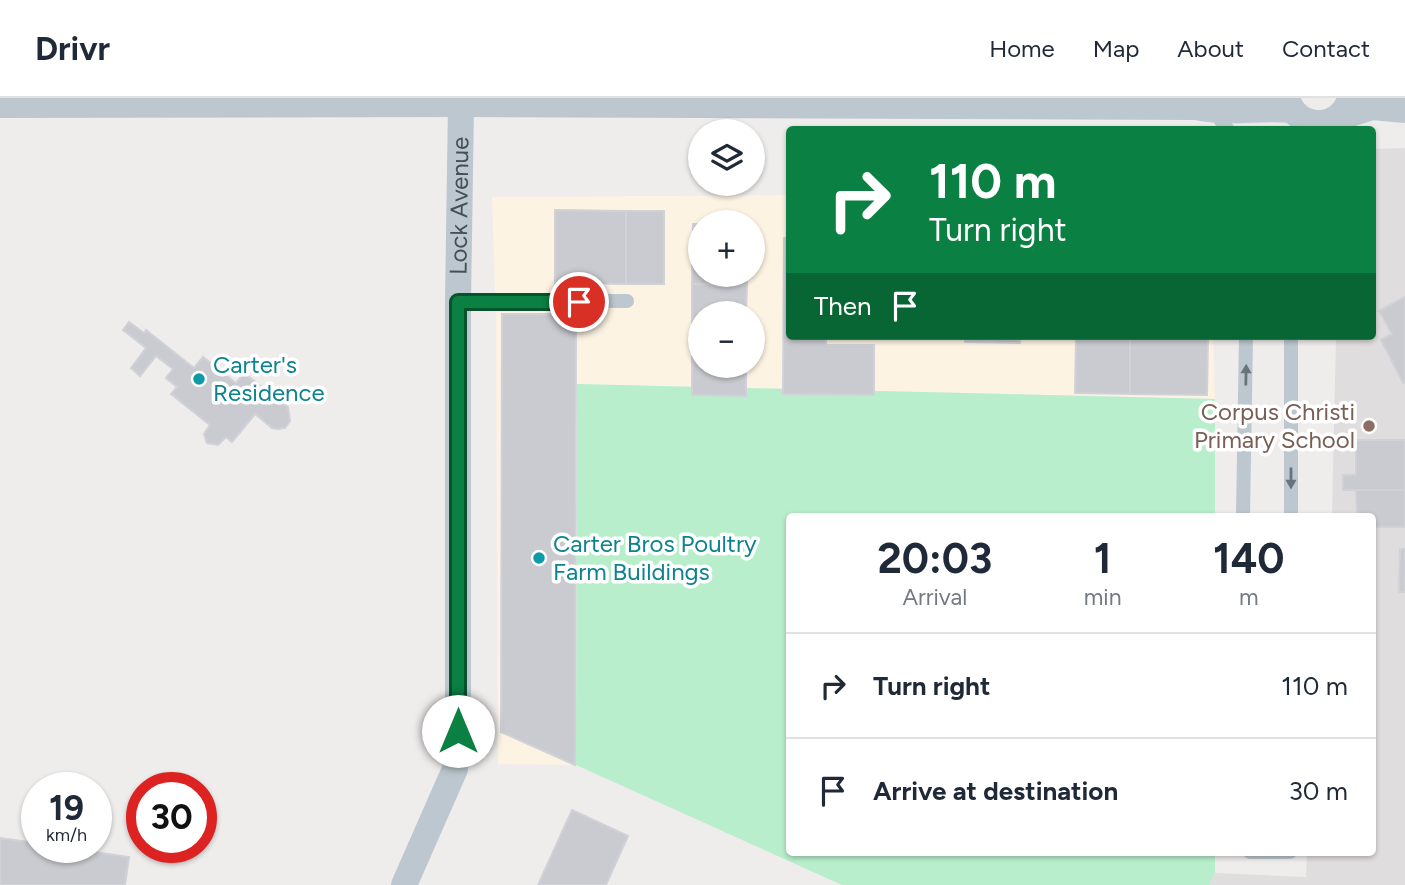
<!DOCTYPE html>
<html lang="en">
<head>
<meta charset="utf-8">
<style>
  body { margin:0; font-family:Figtree,sans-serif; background:#f2f2f3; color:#1f2937; height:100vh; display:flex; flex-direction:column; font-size:26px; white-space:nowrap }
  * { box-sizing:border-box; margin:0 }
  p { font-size:23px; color:#747a83 }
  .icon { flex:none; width:38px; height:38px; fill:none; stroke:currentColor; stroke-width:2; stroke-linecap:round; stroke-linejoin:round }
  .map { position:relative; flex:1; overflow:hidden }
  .drawer { position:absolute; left:786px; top:415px; width:590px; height:343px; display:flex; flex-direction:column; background:#fff; border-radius:7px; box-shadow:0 2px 5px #0004 }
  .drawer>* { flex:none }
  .guide { position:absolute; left:786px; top:28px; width:590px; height:214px; border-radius:7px; box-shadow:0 2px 5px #0004; background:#0b8043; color:#fff; overflow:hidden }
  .buttons { position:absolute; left:688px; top:21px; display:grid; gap:14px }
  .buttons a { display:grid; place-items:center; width:77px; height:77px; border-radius:50%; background:#fff; box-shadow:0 2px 5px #0004; font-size:35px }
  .speed { position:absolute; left:21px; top:674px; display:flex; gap:14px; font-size:35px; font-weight:700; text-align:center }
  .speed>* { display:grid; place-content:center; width:91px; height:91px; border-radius:50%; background:#fff; box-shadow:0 2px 5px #0004; line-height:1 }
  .speed small { font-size:18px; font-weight:400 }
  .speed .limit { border:10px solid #d22; background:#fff; color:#111 }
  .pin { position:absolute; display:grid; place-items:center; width:60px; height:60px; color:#fff; margin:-30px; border:4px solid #fff; border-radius:50%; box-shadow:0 2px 7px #0007 }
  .me { position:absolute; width:77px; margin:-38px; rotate:0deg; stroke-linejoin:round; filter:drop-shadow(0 0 5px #0008) }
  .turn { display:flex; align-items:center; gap:24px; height:147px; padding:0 28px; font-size:32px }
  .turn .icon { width:91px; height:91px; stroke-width:2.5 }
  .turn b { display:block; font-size:49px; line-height:60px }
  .then { display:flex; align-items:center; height:66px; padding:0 28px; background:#0003; gap:14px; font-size:26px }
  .eta { display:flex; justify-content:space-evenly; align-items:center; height:119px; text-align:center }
  .eta b { font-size:42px; font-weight:700; line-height:49px }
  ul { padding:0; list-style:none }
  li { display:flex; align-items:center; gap:21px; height:105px; padding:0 28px; border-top:2px solid #e0e1e3 }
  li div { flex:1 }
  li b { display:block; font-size:26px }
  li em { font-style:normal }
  header { display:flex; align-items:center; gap:42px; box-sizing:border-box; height:98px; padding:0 35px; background:#fff; border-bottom:2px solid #e0e1e3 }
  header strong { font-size:33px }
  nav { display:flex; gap:38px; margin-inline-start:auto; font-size:24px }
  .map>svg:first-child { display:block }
  .commercial { fill:#fcf3e3; fill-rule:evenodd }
  .education { fill:#e0ddde }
  .green { fill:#b8eecb }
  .building { fill:#c9cbd1; stroke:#d0d2d8; stroke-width:2 }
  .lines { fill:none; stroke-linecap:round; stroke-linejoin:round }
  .service { stroke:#bcc7cf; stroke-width:14 }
  .minor { stroke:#bcc7cf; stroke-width:26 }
  .oneway { fill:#68747c }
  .route-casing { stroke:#07532c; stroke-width:18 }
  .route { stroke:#0b8043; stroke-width:12 }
  .culture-dot { fill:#0f9aa8; stroke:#fff; stroke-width:2.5 }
  .education-dot { fill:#8d6e63; stroke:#fff; stroke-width:2.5 }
  .labels { text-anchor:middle; stroke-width:7; stroke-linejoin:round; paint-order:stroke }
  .street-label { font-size:24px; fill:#445059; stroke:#fff }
  .culture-label { font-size:24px; fill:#0d838f; stroke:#fff; text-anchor:start }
  .education-label { font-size:24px; fill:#785e54; stroke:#fff; text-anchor:end }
</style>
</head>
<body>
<header>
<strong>Drivr</strong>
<nav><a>Home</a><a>Map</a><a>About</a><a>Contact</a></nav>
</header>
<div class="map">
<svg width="1405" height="787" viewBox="0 0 1405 787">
  <rect width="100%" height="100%" fill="#efecec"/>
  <path class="commercial" d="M 789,97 L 789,238 L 1213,238 L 1215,301 L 577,286 L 575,667 L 498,666 L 496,222 L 492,99 ZM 700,124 L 752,124 L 752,177 L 700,177 ZM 700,215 L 752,215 L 752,268 L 700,268 Z"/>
  <path class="education" d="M 1405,50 L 1405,787 L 1209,787 L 1215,775 L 1306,779 L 1307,754 L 1372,754 L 1372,418 L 1332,418 L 1336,238 L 1372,238 L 1372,51 Z"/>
  <path class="green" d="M 577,286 L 1215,301 L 1215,418 L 789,418 L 789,754 L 1215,754 L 1215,775 L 1209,787 L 842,787 L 576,667 Z"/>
  <g class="building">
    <path d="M 555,112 L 626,113 L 626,186 L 555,185 Z"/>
    <rect x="626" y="113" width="38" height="73"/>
    <path d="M 693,126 L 700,126 L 700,177 L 747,177 L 747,187 L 692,186 Z"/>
    <path d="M 784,140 L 789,140 L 789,238 L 826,238 L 826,247 L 874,247 L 874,297 L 783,296 Z"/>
    <path d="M 692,186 L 747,187 L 746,215 L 700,215 L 700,242 L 692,242 Z"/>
    <path d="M 1405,199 L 1405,284 L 1403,285 L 1381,242 L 1392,236 L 1379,213 Z"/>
    <path d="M 502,216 L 576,216 L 575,667 L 501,634 Z"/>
    <path d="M 129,224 L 144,235 L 146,232 L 194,270 L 203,259 L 236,285 L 244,275 L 288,309 L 290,323 L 285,330 L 278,331 L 272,330 L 255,316 L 232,344 L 226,339 L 218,347 L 207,345 L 204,336 L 210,327 L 171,296 L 177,289 L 166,280 L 173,271 L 156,258 L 140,278 L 131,270 L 146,250 L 123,232 Z"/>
    <path d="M 965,238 L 1020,238 L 1020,245 L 965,244 Z"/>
    <path d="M 1076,238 L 1130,238 L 1130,296 L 1075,295 Z"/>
    <path d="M 1130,238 L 1208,240 L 1207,297 L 1130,296 Z"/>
    <path d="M 692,242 L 700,242 L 700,268 L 746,268 L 746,298 L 692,297 Z"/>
    <path d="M 1356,342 L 1405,342 L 1405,392 L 1343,392 L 1343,377 L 1356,377 Z"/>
    <path d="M 1356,392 L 1405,392 L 1405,429 L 1372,429 L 1372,418 L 1357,418 Z"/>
    <path d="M 1372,439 L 1374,439 L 1373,486 L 1372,486 Z"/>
    <path d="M 1400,451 L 1405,451 L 1405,494 L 1399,494 Z"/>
    <path d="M 572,712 L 628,738 L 606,787 L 538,787 Z"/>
    <path d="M 0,740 L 37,745 L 37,749 L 61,749 L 129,759 L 125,787 L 0,787 Z"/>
  </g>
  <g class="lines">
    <g class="service">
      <path d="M 1214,13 L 1228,32"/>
      <path d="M 458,203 L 627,203"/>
      <path d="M 1243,418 L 1246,238"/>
      <path d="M 1291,418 L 1291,238"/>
      <path d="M 1250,754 L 1290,754"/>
    </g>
    <g class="minor">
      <path d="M 1287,0 C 1296,33 1341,34 1350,0"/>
      <path d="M 0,7 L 461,6 L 1196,9 C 1227,16 1260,9 1292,12"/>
      <path d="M 1337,20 L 1372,9 L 1405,12"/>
      <path id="s1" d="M 404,787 L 455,671 L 458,633 L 458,203 L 461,6"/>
    </g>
  </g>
  <defs><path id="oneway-solid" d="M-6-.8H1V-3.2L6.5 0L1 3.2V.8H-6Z" transform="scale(1.75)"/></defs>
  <g class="oneway">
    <use href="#oneway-solid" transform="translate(1246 277) rotate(-89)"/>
    <use href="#oneway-solid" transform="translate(1291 380) rotate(90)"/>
  </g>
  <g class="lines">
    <defs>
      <path id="route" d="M 458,633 L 458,204 L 579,204"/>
    </defs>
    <use href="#route" class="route-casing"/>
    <use href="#route" class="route"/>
  </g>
  <g class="culture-dot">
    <circle cx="199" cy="281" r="7"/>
    <circle cx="539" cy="460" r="7"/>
  </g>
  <circle class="education-dot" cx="1369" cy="328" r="7"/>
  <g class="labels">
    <g class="street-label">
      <text dy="8" stroke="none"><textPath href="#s1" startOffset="690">Lock Avenue</textPath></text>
    </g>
    <g class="culture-label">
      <text x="213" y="275">Carter's<tspan x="213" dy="28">Residence</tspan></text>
      <text x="553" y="454">Carter Bros Poultry<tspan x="553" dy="28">Farm Buildings</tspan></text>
    </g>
    <g class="education-label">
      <text x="1355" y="322">Corpus Christi<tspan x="1355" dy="28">Primary School</tspan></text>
    </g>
  </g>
</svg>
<div class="buttons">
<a><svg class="icon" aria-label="layers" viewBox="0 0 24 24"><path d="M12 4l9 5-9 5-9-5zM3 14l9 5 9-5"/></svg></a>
<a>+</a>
<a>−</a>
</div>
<div class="speed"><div>19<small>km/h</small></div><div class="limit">30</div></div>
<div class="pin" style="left:579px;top:204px;background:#d93025"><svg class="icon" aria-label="arrive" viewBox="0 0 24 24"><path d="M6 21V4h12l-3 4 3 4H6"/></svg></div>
<svg class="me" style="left:458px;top:633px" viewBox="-20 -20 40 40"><circle r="19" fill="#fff"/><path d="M0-13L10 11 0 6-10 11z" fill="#0b8043"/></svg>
<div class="guide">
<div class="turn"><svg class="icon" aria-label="right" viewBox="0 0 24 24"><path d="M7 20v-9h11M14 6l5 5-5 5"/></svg><div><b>110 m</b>Turn right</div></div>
<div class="then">Then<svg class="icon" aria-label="arrive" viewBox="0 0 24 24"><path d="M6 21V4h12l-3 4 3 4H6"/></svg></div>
</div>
<section class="drawer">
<div class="eta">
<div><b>20:03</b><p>Arrival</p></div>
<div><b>1</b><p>min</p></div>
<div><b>140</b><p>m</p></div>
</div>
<ul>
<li><svg class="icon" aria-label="right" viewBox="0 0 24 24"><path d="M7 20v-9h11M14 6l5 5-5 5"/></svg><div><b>Turn right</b></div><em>110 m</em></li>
<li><svg class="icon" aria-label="arrive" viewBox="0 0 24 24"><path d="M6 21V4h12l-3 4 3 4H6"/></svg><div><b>Arrive at destination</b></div><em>30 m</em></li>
</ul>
</section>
</div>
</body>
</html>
